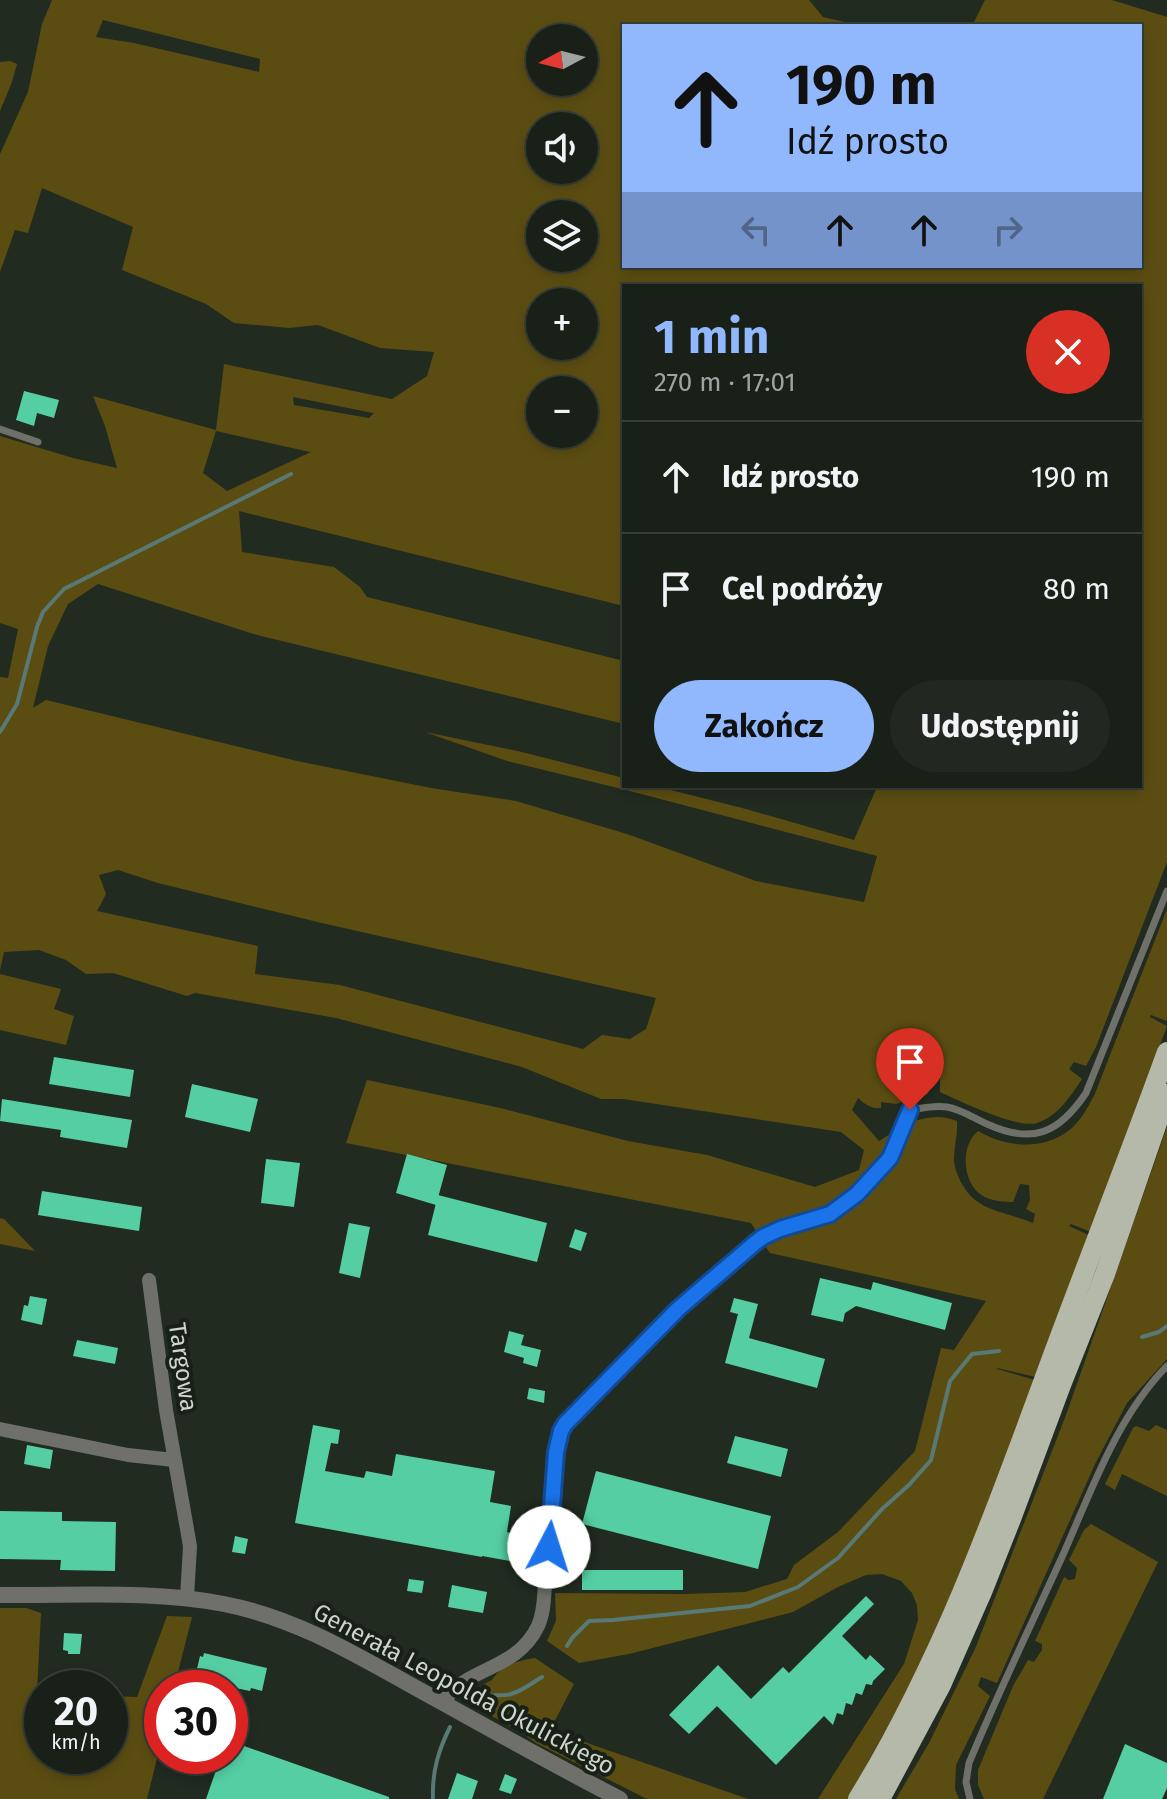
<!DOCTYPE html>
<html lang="pl">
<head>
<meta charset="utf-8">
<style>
  body { margin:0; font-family:"Fira Sans",sans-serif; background:#222821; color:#f1f3f6; height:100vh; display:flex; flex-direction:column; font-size:30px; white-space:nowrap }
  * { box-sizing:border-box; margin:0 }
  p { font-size:26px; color:#9fa3a2 }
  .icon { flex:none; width:44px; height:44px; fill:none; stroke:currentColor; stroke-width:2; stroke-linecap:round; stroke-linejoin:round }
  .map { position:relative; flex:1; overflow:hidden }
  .details { position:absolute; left:622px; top:284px; width:520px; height:504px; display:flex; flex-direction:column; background:#192018; border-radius:0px; box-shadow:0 4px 12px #0003,0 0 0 2px #373e37 }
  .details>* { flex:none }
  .hud { position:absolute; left:622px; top:24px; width:520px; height:244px; border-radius:0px; box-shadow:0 4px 12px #0003,0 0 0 2px #373e37; background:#91b8fd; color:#111; overflow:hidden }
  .needle { width:52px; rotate:263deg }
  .buttons { position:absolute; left:526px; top:24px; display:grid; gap:16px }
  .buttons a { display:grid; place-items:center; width:72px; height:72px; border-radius:50%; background:#192018; box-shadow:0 4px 12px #0003,0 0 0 2px #373e37; font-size:40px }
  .speed { position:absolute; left:24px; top:1670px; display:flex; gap:16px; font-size:40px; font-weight:700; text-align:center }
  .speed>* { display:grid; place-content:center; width:104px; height:104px; border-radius:50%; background:#192018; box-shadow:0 4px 12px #0003,0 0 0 2px #373e37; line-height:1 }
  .speed small { font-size:20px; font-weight:400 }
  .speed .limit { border:12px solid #d22; background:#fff; color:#111 }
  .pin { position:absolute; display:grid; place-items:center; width:68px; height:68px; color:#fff; margin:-82px -34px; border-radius:50% 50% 50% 0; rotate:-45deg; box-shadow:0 0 8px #0007 }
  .pin .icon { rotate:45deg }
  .me { position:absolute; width:88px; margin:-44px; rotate:5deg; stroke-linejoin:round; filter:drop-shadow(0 0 6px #0008) }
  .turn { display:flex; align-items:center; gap:28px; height:168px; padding:0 32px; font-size:36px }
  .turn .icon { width:104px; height:104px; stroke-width:2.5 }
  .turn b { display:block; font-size:56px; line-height:68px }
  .lanes { display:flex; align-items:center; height:76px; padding:0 32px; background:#0003; justify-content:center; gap:40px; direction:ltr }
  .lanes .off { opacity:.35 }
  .round { display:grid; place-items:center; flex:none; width:84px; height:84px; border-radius:42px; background:#222821 }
  .overview { display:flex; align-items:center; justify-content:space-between; height:136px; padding:0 32px }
  h1 { font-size:48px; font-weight:700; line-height:60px; color:#91b8fd }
  .cta { display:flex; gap:16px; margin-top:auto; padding:16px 32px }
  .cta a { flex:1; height:92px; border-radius:48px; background:#91b8fd; color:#111; font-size:32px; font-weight:700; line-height:92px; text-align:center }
  .cta a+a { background:#222821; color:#f1f3f6 }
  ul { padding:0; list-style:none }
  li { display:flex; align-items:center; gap:24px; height:112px; padding:0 32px; border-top:2px solid #373e37 }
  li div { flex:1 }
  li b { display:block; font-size:30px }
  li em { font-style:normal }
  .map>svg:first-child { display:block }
  .green { fill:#5b4d12; fill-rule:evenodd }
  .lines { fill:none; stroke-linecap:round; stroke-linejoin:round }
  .stream { stroke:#587976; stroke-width:4 }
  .building { fill:#55cea3 }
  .service { stroke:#6e7069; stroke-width:7 }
  .minor { stroke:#6e7069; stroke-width:14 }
  .tertiary { stroke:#6e7069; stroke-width:16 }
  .primary { stroke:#b5b9aa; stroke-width:20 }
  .route-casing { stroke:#114b97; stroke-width:20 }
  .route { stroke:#1a73e8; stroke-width:14 }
  .labels { text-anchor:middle; stroke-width:8; stroke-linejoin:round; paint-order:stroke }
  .street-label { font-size:24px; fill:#cfd5ce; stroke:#172116 }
</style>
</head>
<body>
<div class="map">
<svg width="1167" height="1799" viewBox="0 0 1167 1799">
  <rect width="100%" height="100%" fill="#212b20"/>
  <g class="green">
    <path d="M 52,0 L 809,0 L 823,17 L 862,26 L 624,26 L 624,266 L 1140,266 L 1140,26 L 972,26 L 985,0 L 1112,0 L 1167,17 L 1167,862 L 1096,1047 L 1086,1066 L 1074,1062 L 1069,1069 L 1082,1079 C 1070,1097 1058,1116 1037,1123 C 1017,1129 960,1101 940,1092 L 940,1073 L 930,1072 L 928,1094 L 896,1104 L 881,1102 L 881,1108 C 870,1109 865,1104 858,1098 L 852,1110 L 879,1141 L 892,1133 L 887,1150 L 872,1172 L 844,1198 L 758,1234 L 751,1223 L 346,1143 L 367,1080 L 496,1107 L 628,1141 L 707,1155 L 815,1187 L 859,1170 L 864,1150 L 841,1132 L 623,1099 L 601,1099 L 522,1067 L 336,1018 L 195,993 L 187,996 L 113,973 L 86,974 L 66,960 L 39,950 L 4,952 L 0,970 L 0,677 L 8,678 L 18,629 L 0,623 L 0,436 L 73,458 L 117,468 L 105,426 L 93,396 L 216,430 L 224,364 L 392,399 L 427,376 L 434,352 L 380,348 L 318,325 L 289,328 L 234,323 L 206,304 L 122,270 L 133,227 L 42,188 L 28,233 L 15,230 L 0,272 L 0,154 L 28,92 L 42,24 ZM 103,20 L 260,59 L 259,72 L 134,43 L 96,37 ZM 540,38 L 584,38 L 584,82 L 540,82 ZM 540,126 L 584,126 L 584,170 L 540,170 ZM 540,214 L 584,214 L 584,258 L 540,258 ZM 624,286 L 1140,286 L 1140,786 L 876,786 L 877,787 L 854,840 L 746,809 L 655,786 L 624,786 L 624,778 L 522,752 L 425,732 L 507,761 L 626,790 L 877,856 L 864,902 L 756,881 L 627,834 L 516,801 L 431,788 L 297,761 L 46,700 L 33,708 L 48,646 L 68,604 L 98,584 L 257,635 L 624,724 L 624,661 L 367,597 L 360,587 L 334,567 L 242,552 L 239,511 L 624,606 ZM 540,302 L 584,302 L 584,346 L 540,346 ZM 540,390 L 584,390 L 584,434 L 540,434 ZM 293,397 L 373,413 L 374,413 L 369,418 L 294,405 ZM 216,431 L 310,452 L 311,452 L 227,491 L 203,473 ZM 118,870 L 158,883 L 326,924 L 656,998 L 646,1029 L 630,1039 L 602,1035 L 583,1049 L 340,985 L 255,974 L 258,946 L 97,911 L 106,894 L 99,875 Z"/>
    <path d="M 10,61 L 17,64 L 12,82 L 0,111 L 0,62 Z"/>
    <path d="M 1167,909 L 1167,1021 L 1151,1015 L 1150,1017 L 1167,1026 L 1091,1232 L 1071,1224 L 1069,1226 L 1089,1235 L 1036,1377 L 997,1368 L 997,1369 L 1035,1380 L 967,1557 L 914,1678 L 848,1799 L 818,1799 L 904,1664 L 918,1620 L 917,1605 L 912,1593 L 901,1581 L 882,1574 L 866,1575 L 838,1587 L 793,1612 L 629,1654 L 579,1663 L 547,1641 L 556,1621 L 555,1593 L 684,1594 L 745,1592 L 787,1579 L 794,1565 L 838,1532 L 915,1451 L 941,1348 L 954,1350 L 986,1301 L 770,1253 L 765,1246 L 794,1232 L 822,1223 L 840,1214 L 878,1181 L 896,1154 L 911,1122 C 927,1117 940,1114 957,1121 C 958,1134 954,1146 954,1159 C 954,1167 958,1177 962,1184 C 977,1212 1005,1211 1033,1223 L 1035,1214 L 1026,1209 L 1030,1200 L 1029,1185 L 1020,1184 L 1013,1202 C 1005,1202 994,1201 987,1198 C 962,1188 959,1146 978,1131 C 1005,1147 1042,1151 1068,1131 C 1080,1123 1087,1108 1094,1096 Z"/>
    <path d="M 0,974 L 61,989 L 54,1009 L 74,1016 L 66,1045 L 0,1030 Z"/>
    <path d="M 1167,1127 L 1167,1359 L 1127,1403 L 1096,1462 L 997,1683 L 981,1677 L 978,1686 L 990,1696 L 956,1765 L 955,1789 L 959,1799 L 896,1799 L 929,1743 L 975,1649 L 1066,1415 Z"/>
    <path d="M 0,1218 L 4,1219 L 35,1251 L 0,1244 Z"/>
    <path d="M 1156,1425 L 1167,1430 L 1167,1496 L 1122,1474 L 1115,1490 L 1105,1484 L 1133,1428 L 1136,1426 L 1149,1431 Z"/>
    <path d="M 1091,1524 L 1158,1562 L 1043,1799 L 984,1799 L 978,1785 L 978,1770 L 1013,1686 L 1028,1660 L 1034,1662 L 1042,1650 L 1042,1644 L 1035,1641 L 1064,1577 L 1069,1580 L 1075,1579 L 1077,1568 L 1069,1560 L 1084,1530 Z"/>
    <path d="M 0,1608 L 26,1608 L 41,1613 L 37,1692 L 42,1693 L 42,1756 L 110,1756 L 110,1696 L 137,1697 L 167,1616 L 192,1617 L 174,1688 L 162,1688 L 162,1738 L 147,1799 L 0,1799 Z"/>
    <path d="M 535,1658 L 574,1684 L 550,1730 L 748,1799 L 647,1799 L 536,1743 L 522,1733 L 485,1712 L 489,1691 L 484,1684 L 492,1680 C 500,1666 519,1660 535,1658 Z"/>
  </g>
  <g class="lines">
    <g class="stream">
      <path d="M 0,732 L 17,704 L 37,627 L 43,612 L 64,589 L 291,474"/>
      <path d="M 1142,1337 L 1159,1332 L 1167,1326"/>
      <path d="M 567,1646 L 572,1638 L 589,1621 L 613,1620 L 750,1606 L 798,1587 L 838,1558 L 882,1509 L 909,1485 L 931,1460 L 950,1381 L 972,1354 L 999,1351"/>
      <path d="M 477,1698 C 489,1693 500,1697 511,1694 C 522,1691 532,1683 542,1677"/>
      <path d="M 433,1799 C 432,1772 438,1751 450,1727"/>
    </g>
  </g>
  <g class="building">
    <path d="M 24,391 L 59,400 L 54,418 L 37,413 L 34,426 L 16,420 Z"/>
    <path d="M 54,1057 L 134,1070 L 130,1097 L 49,1084 Z"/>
    <path d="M 192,1084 L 258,1099 L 250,1132 L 185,1117 Z"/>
    <path d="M 2,1099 L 132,1120 L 127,1148 L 60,1137 L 61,1130 L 0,1121 Z"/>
    <path d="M 407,1154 L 447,1165 L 436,1205 L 396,1193 Z"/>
    <path d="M 266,1159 L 300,1163 L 294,1207 L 261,1203 Z"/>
    <path d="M 42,1191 L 142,1207 L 139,1231 L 38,1215 Z"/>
    <path d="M 438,1195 L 547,1223 L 537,1262 L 428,1235 Z"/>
    <path d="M 349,1223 L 370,1227 L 360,1278 L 339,1273 Z"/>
    <path d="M 575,1229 L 587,1233 L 581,1251 L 569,1247 Z"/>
    <path d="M 820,1278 L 871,1290 L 873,1282 L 952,1303 L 945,1330 L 856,1306 L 845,1313 L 843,1322 L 811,1315 Z"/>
    <path d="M 30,1296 L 47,1299 L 42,1325 L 21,1320 L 24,1305 L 28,1306 Z"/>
    <path d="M 734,1298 L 758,1304 L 749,1338 L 825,1359 L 817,1388 L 725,1363 L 738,1314 L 730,1312 Z"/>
    <path d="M 509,1331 L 524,1335 L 521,1345 L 541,1350 L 537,1367 L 523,1363 L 524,1358 L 504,1352 Z"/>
    <path d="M 77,1340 L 118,1348 L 115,1364 L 73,1356 Z"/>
    <path d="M 529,1388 L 545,1391 L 544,1403 L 527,1399 Z"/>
    <path d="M 313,1425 L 340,1430 L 338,1444 L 331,1443 L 325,1471 L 364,1478 L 366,1471 L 392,1476 L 396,1454 L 495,1471 L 490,1502 L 511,1506 L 507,1532 L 515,1534 L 510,1561 L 482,1556 L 482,1557 L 295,1523 Z"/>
    <path d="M 735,1436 L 788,1449 L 781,1477 L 727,1463 Z"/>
    <path d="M 27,1445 L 53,1450 L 50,1469 L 24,1464 Z"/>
    <path d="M 596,1471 L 771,1516 L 758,1569 L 582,1524 Z"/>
    <path d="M 0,1511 L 62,1512 L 62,1521 L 116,1522 L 115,1571 L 60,1570 L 61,1560 L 0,1559 Z"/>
    <path d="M 235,1536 L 248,1539 L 245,1554 L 232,1552 Z"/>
    <rect x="582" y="1570" width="101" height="20"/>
    <path d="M 409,1579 L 424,1581 L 422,1593 L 407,1591 Z"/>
    <path d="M 452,1585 L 487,1592 L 483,1613 L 448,1607 Z"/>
    <path d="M 866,1596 L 874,1604 L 842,1636 L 866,1660 L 870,1655 L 885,1669 L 873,1681 L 872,1685 L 866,1684 L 862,1695 L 856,1693 L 852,1705 L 846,1703 L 843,1715 L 837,1713 L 833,1725 L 824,1716 L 776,1765 L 717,1706 L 689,1734 L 669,1715 L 718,1665 L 751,1699 L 783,1667 L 789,1673 Z"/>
    <path d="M 64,1633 L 82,1634 L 80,1654 L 68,1654 L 68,1651 L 63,1650 Z"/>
    <path d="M 204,1653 L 267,1668 L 262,1691 L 251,1688 L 250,1691 L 211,1683 L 212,1677 L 196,1673 L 200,1656 L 203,1657 Z"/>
    <path d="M 230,1741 L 389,1797 L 389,1799 L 206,1799 L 221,1756 L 230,1756 Z"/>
    <path d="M 1125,1744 L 1167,1763 L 1167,1788 L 1162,1799 L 1103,1799 Z"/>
    <path d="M 457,1773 L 478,1781 L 472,1799 L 448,1799 Z"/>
    <path d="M 505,1774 L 517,1779 L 511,1794 L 499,1790 Z"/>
  </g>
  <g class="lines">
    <g class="service">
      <path d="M 0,429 L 38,442"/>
      <path d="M 780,1229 L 830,1214 L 857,1194 L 890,1158 L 910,1110 C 922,1108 934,1105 947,1107 C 960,1109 974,1118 987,1124 C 1033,1145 1059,1133 1086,1093 L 1167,891"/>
      <path d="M 970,1799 L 966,1782 L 969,1763 C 998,1693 1031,1625 1062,1557 C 1091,1492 1116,1418 1167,1366"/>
    </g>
    <g class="minor">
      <path d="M 149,1280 L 166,1410 L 190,1546 L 187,1598"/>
      <path d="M 0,1429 L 128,1455 L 174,1460"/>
      <path d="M 443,1703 C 465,1666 516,1672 538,1626 C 544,1613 544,1598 545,1584 C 548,1553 551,1522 554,1491 C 556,1468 554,1445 565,1424 L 678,1309 L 755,1243 L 780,1229"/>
    </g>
    <path class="tertiary" d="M 0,1595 C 75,1596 150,1590 224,1604 C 291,1617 348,1650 407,1683 C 478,1722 548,1762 620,1799"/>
    <g class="primary">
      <path d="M 858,1799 C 939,1667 992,1522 1045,1377 C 1085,1268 1128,1160 1167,1052"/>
      <path d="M 880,1799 L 941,1685 L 982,1592 L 1011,1519 L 1061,1385 L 1105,1274 L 1167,1094"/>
    </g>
  </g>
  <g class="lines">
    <defs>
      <path id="route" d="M 549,1547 L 556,1452 L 561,1431 L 565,1424 L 678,1309 L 755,1243 L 763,1237 L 780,1229 L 830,1214 L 857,1194 L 890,1158 L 910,1110"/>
    </defs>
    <use href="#route" class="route-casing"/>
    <use href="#route" class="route"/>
  </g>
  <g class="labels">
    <g class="street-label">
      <text transform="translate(183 1367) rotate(82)" y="8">Targowa</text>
      <text transform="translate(464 1689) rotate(28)" y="8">Generała Leopolda Okulickiego</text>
    </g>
  </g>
</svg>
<div class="buttons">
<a><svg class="needle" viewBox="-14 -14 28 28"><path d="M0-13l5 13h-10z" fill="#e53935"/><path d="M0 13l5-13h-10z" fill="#9fa3a2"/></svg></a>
<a><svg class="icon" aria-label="sound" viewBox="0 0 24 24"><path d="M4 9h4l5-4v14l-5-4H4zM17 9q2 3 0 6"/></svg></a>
<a><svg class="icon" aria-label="layers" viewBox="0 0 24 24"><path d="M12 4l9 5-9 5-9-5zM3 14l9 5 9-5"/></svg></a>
<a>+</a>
<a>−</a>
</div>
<div class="speed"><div>20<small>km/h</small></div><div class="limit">30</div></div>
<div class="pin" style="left:910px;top:1110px;background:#d93025"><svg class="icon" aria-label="arrive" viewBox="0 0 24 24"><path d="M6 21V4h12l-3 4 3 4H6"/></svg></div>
<svg class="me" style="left:549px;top:1547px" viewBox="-20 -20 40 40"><circle r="19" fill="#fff"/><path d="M0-13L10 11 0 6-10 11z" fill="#1a73e8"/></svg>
<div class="hud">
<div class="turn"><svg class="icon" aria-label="ahead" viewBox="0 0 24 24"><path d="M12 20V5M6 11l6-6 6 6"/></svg><div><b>190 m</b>Idź prosto</div></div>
<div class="lanes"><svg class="icon off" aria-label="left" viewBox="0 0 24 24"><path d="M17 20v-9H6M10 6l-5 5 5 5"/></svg><svg class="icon" aria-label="ahead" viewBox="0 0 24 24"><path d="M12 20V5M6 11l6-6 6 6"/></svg><svg class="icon" aria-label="ahead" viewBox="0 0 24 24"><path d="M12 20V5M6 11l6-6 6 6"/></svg><svg class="icon off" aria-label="right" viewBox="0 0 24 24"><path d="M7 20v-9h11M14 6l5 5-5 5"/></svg></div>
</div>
<section class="details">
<div class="overview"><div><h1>1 min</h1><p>270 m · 17:01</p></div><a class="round" style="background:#d93025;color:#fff"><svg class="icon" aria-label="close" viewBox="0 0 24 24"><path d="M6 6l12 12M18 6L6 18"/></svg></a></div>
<ul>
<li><svg class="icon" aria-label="ahead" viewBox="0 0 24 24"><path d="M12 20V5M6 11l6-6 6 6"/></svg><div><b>Idź prosto</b></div><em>190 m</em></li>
<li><svg class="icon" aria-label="arrive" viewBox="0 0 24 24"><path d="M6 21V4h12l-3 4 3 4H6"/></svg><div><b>Cel podróży</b></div><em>80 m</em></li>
</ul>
<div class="cta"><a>Zakończ</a><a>Udostępnij</a></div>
</section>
</div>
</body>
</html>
